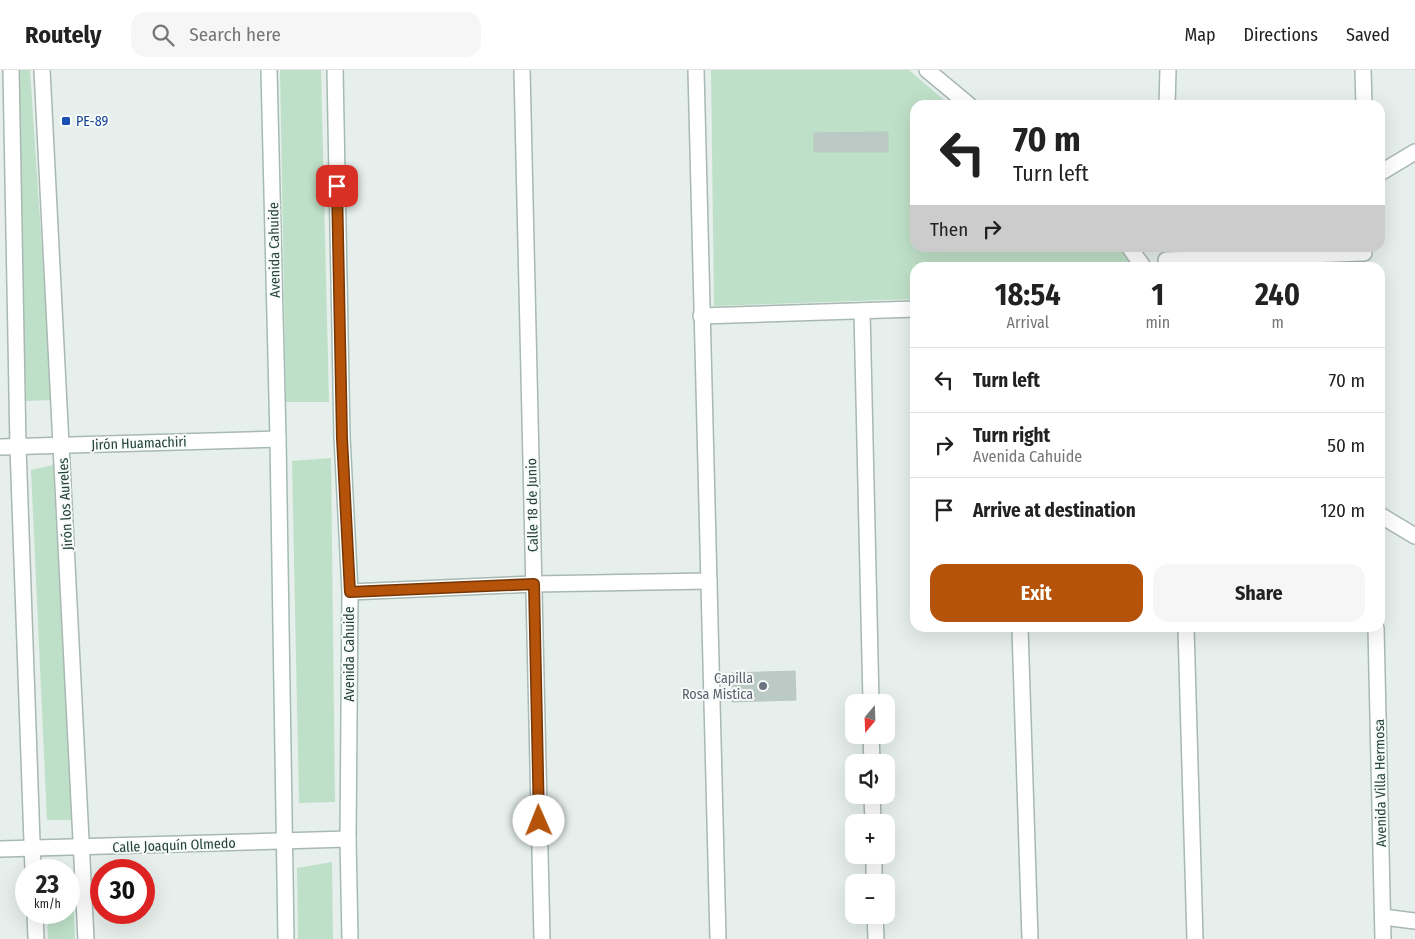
<!DOCTYPE html>
<html lang="en">
<head>
<meta charset="utf-8">
<style>
  body { margin:0; font-family:"Fira Sans Condensed",sans-serif; background:#f6f6f6; color:#222; height:100vh; display:flex; flex-direction:column; font-size:19px; white-space:nowrap }
  * { box-sizing:border-box; margin:0 }
  p { font-size:16px; color:#767676 }
  .icon { flex:none; width:28px; height:28px; fill:none; stroke:currentColor; stroke-width:2; stroke-linecap:round; stroke-linejoin:round }
  .map { position:relative; flex:1; overflow:hidden }
  .drawer { position:absolute; left:910px; top:192px; width:475px; height:370px; display:flex; flex-direction:column; background:#fff; border-radius:15px; box-shadow:0 5px 20px #0002 }
  .drawer>* { flex:none }
  .hud { position:absolute; left:910px; top:30px; width:475px; height:152px; border-radius:15px; box-shadow:0 5px 20px #0002; background:#fff; color:#222; overflow:hidden }
  .needle { width:32px; rotate:199deg }
  .tools { position:absolute; left:845px; top:624px; display:grid; gap:10px }
  .tools a { display:grid; place-items:center; width:50px; height:50px; border-radius:10px; background:#fff; box-shadow:0 5px 20px #0002; font-size:25px }
  .speed { position:absolute; left:15px; top:789px; display:flex; gap:10px; font-size:25px; font-weight:700; text-align:center }
  .speed>* { display:grid; place-content:center; width:65px; height:65px; border-radius:50%; background:#fff; box-shadow:0 5px 20px #0002; line-height:1 }
  .speed small { font-size:12px; font-weight:400 }
  .speed .limit { border:8px solid #d22; background:#fff; color:#111 }
  .pin { position:absolute; display:grid; place-items:center; width:42px; height:42px; color:#fff; margin:-21px; border-radius:10px; box-shadow:0 2px 8px #0006 }
  .me { position:absolute; width:55px; margin:-28px; rotate:359deg; stroke-linejoin:round; filter:drop-shadow(0 0 4px #0008) }
  .turn { display:flex; align-items:center; gap:18px; height:105px; padding:0 20px; font-size:22px }
  .turn .icon { width:65px; height:65px; stroke-width:2.5 }
  .turn b { display:block; font-size:35px; line-height:42px }
  .then { display:flex; align-items:center; height:48px; padding:0 20px; background:#0003; gap:10px; font-size:19px }
  .eta { display:flex; justify-content:space-evenly; align-items:center; height:85px; text-align:center }
  .eta b { font-size:30px; font-weight:700; line-height:35px }
  .cta { display:flex; gap:10px; margin-top:auto; padding:10px 20px }
  .cta a { flex:1; height:58px; border-radius:15px; background:#b45309; color:#fff; font-size:20px; font-weight:700; line-height:58px; text-align:center }
  .cta a+a { background:#f6f6f6; color:#222 }
  ul { padding:0; list-style:none }
  li { display:flex; align-items:center; gap:15px; height:65px; padding:0 20px; border-top:1px solid #e0e0e0 }
  li div { flex:1 }
  li b { display:block; font-size:19px }
  li em { font-style:normal }
  header { display:flex; align-items:center; gap:30px; box-sizing:border-box; height:70px; padding:0 25px; background:#fff; border-bottom:1px solid #e0e0e0 }
  header strong { font-size:24px }
  nav { display:flex; gap:28px; margin-inline-start:auto; font-size:18px }
  .search { width:350px; height:45px; background:#f6f6f6; display:flex; align-items:center; gap:12px; box-sizing:border-box; padding:0 18px; border-radius:15px; color:#767676; font-size:19px }
  .map>svg:first-child { display:block }
  .green { fill:#bfe0c8 }
  .building { fill:#bbcac4; stroke:#b8c9c2 }
  .lines { fill:none; stroke-linecap:round; stroke-linejoin:round }
  .minor-casing { stroke:#a8b8b2; stroke-width:18 }
  .secondary-casing { stroke:#a4bbb3; stroke-width:18 }
  .minor { stroke:#fff; stroke-width:15 }
  .secondary { stroke:#fff; stroke-width:15 }
  .route-casing { stroke:#753606; stroke-width:12 }
  .route { stroke:#b45309; stroke-width:9 }
  .transit-dot { fill:#1a4fb4; stroke:#f7fbf9; stroke-width:2 }
  .worship-dot { fill:#6b7280; stroke:#f7fbf9; stroke-width:2 }
  .labels { text-anchor:middle; stroke-width:4; stroke-linejoin:round; paint-order:stroke }
  .transit-label { font-size:14px; fill:#164399; stroke:#f7fbf9; text-anchor:start }
  .street-label { font-size:14px; fill:#24423a; stroke:#f7fbf9 }
  .worship-label { font-size:14px; fill:#5b616d; stroke:#f7fbf9; text-anchor:end }
</style>
</head>
<body>
<header>
<strong>Routely</strong>
<div class="search"><svg class="icon" aria-label="search" viewBox="0 0 24 24"><circle cx="10" cy="10" r="6"/><path d="M15 15l6 6"/></svg>Search here</div>
<nav><a>Map</a><a>Directions</a><a>Saved</a></nav>
</header>
<div class="map">
<svg width="1415" height="869" viewBox="0 0 1415 869">
  <rect width="100%" height="100%" fill="#e6efeb"/>
  <g class="green">
    <path d="M 18,0 L 30,0 L 52,330 L 26,331 Z"/>
    <path d="M 280,0 L 321,0 L 329,332 L 286,332 Z"/>
    <path d="M 711,0 L 909,0 L 950,35 L 915,35 L 915,178 L 1118,178 L 1133,190 L 1134,197 L 915,198 L 915,229 L 714,236 Z"/>
    <path d="M 331,388 L 335,732 L 299,733 L 292,391 Z"/>
    <path d="M 53,395 L 72,750 L 47,750 L 31,400 Z"/>
    <path d="M 332,792 L 333,869 L 298,869 L 297,798 Z"/>
    <path d="M 72,800 L 75,869 L 48,869 L 47,843 L 69,842 L 69,801 Z"/>
  </g>
  <g class="building">
    <path d="M 888,62 L 888,82 L 814,82 L 814,63 Z"/>
    <path d="M 795,601 L 796,630 L 732,632 L 731,603 Z"/>
  </g>
  <g class="lines">
    <defs>
      <g id="minor">
        <path d="M 11,0 L 18,377 L 33,800"/>
        <path d="M 42,0 L 86,869"/>
        <path d="M 522,0 L 542,869"/>
        <path d="M 696,0 L 718,869"/>
        <path d="M 927,0 L 969,35"/>
        <path d="M 1363,0 L 1364,35"/>
        <path d="M 1167,35 L 1168,0"/>
        <path d="M 1380,103 L 1415,82"/>
        <path d="M 1130,178 L 1144,198"/>
        <path d="M 1166,190 L 1364,183"/>
        <path d="M 862,241 L 871,632"/>
        <path d="M 701,246 L 915,239"/>
        <path d="M 0,377 L 278,369"/>
        <path d="M 1380,445 L 1415,466"/>
        <path d="M 350,522 L 534,514 L 709,511"/>
        <path d="M 1020,558 L 1030,869"/>
        <path d="M 1186,558 L 1195,869"/>
        <path d="M 1376,558 L 1383,869"/>
        <path d="M 871,665 L 872,692"/>
        <path d="M 872,725 L 873,752"/>
        <path d="M 0,779 L 348,769"/>
        <path d="M 874,785 L 874,812"/>
        <path d="M 35,842 L 36,869"/>
        <path d="M 875,845 L 876,869"/>
        <path d="M 1383,847 L 1415,851"/>
      </g>
      <g id="secondary">
        <path d="M 269,0 L 278,369 L 286,869"/>
        <path d="M 335,0 L 342,367 L 350,522 L 348,769 L 350,869"/>
      </g>
    </defs>
    <use href="#minor" class="minor-casing"/>
    <use href="#secondary" class="secondary-casing"/>
    <use href="#minor" class="minor"/>
    <use href="#secondary" class="secondary"/>
  </g>
  <g class="lines">
    <defs>
      <path id="route" d="M 337,116 L 342,368 L 350,522 L 534,514 L 539,751"/>
    </defs>
    <use href="#route" class="route-casing"/>
    <use href="#route" class="route"/>
  </g>
  <rect class="transit-dot" x="61" y="46" width="10" height="10" rx="2.5"/>
  <circle class="worship-dot" cx="763" cy="616" r="5"/>
  <g class="labels">
    <g class="transit-label">
      <text x="76" y="56">PE-89</text>
    </g>
    <g class="street-label">
      <text transform="translate(274 180) rotate(-91)" y="5">Avenida Cahuide</text>
      <text transform="translate(139 373) rotate(-2)" y="5">Jirón Huamachiri</text>
      <text transform="translate(65 434) rotate(-93)" y="5">Jirón los Aureles</text>
      <text transform="translate(532 435) rotate(-91)" y="5">Calle 18 de Junio</text>
      <text transform="translate(349 584) rotate(-90)" y="5">Avenida Cahuide</text>
      <text transform="translate(1380 713) rotate(-91)" y="5">Avenida Villa Hermosa</text>
      <text transform="translate(174 775) rotate(-2)" y="5">Calle Joaquín Olmedo</text>
    </g>
    <g class="worship-label">
      <text x="753" y="613">Capilla<tspan x="753" dy="16">Rosa Mistica</tspan></text>
    </g>
  </g>
</svg>
<div class="tools">
<a><svg class="needle" viewBox="-14 -14 28 28"><path d="M0-13l5 13h-10z" fill="#e53935"/><path d="M0 13l5-13h-10z" fill="#767676"/></svg></a>
<a><svg class="icon" aria-label="sound" viewBox="0 0 24 24"><path d="M4 9h4l5-4v14l-5-4H4zM17 9q2 3 0 6"/></svg></a>
<a>+</a>
<a>−</a>
</div>
<div class="speed"><div>23<small>km/h</small></div><div class="limit">30</div></div>
<div class="pin" style="left:337px;top:116px;background:#d93025"><svg class="icon" aria-label="arrive" viewBox="0 0 24 24"><path d="M6 21V4h12l-3 4 3 4H6"/></svg></div>
<svg class="me" style="left:539px;top:751px" viewBox="-20 -20 40 40"><circle r="19" fill="#fff"/><path d="M0-13L10 11 0 6-10 11z" fill="#b45309"/></svg>
<div class="hud">
<div class="turn"><svg class="icon" aria-label="left" viewBox="0 0 24 24"><path d="M17 20v-9H6M10 6l-5 5 5 5"/></svg><div><b>70 m</b>Turn left</div></div>
<div class="then">Then<svg class="icon" aria-label="right" viewBox="0 0 24 24"><path d="M7 20v-9h11M14 6l5 5-5 5"/></svg></div>
</div>
<section class="drawer">
<div class="eta">
<div><b>18:54</b><p>Arrival</p></div>
<div><b>1</b><p>min</p></div>
<div><b>240</b><p>m</p></div>
</div>
<ul>
<li><svg class="icon" aria-label="left" viewBox="0 0 24 24"><path d="M17 20v-9H6M10 6l-5 5 5 5"/></svg><div><b>Turn left</b></div><em>70 m</em></li>
<li><svg class="icon" aria-label="right" viewBox="0 0 24 24"><path d="M7 20v-9h11M14 6l5 5-5 5"/></svg><div><b>Turn right</b><p>Avenida Cahuide</p></div><em>50 m</em></li>
<li><svg class="icon" aria-label="arrive" viewBox="0 0 24 24"><path d="M6 21V4h12l-3 4 3 4H6"/></svg><div><b>Arrive at destination</b></div><em>120 m</em></li>
</ul>
<div class="cta"><a>Exit</a><a>Share</a></div>
</section>
</div>
</body>
</html>
